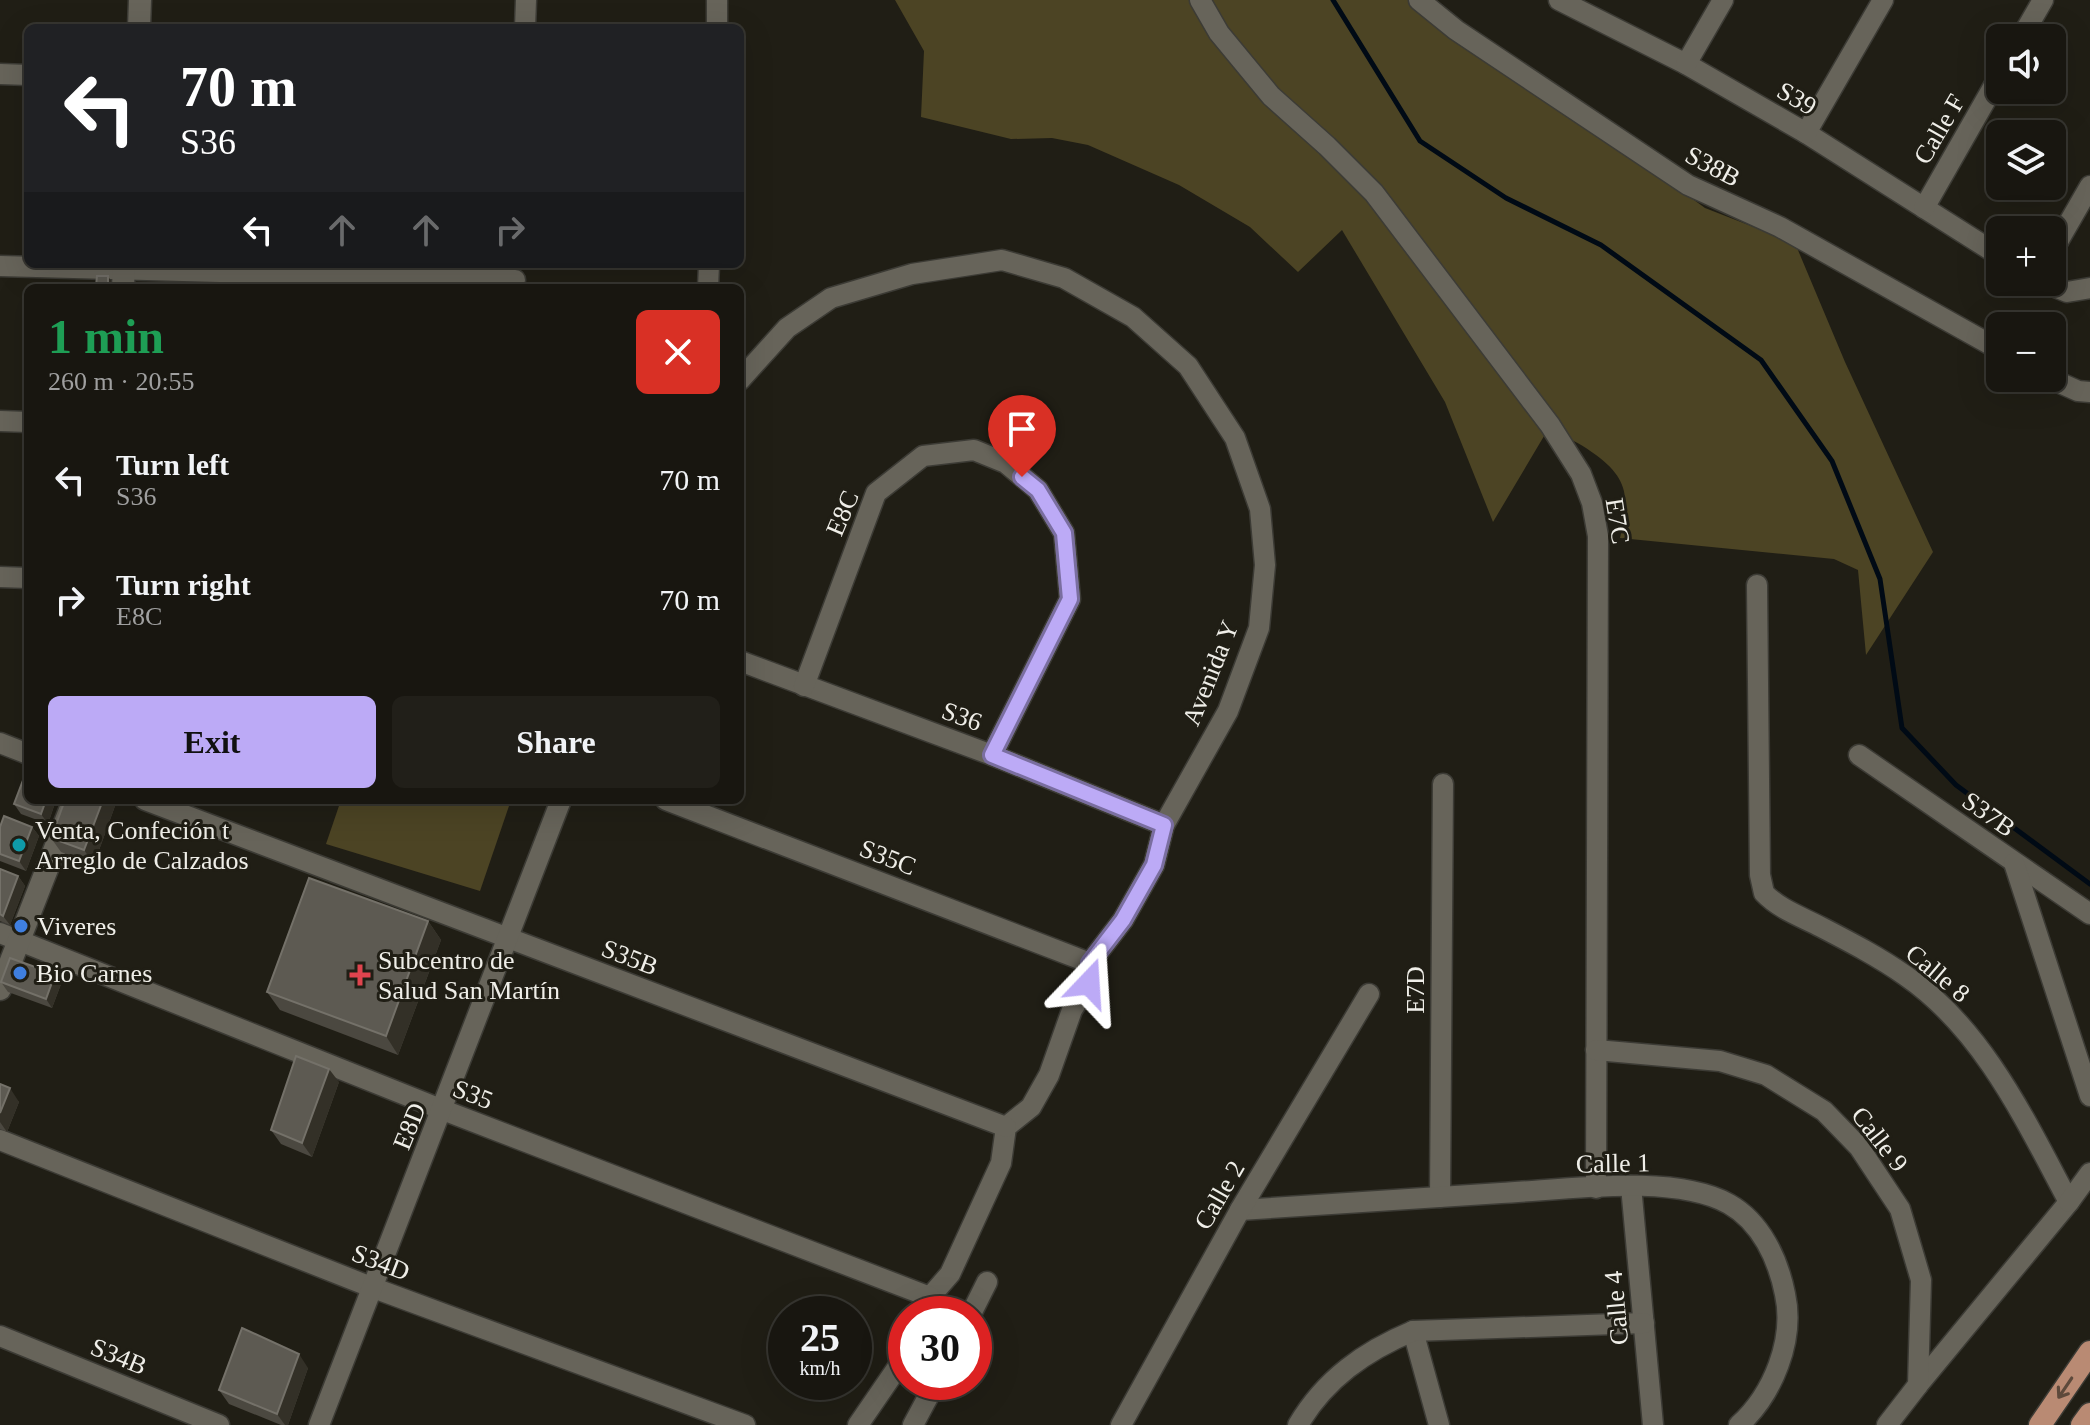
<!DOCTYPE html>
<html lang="en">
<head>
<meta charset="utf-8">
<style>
  body { margin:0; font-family:Georgia,serif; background:#211f19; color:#f1f3f6; height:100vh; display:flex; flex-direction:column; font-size:30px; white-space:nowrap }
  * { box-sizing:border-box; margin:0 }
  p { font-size:26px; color:#9f9f9f }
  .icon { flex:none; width:44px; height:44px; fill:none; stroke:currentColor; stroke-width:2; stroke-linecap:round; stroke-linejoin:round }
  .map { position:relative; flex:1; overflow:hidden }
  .side { position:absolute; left:24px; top:284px; width:720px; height:520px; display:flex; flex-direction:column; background:#181610; border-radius:12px; box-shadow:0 8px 32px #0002,0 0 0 2px #363530 }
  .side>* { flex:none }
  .banner { position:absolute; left:24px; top:24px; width:720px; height:244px; border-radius:12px; box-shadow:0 8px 32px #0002,0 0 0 2px #363530; background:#202124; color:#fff; overflow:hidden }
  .buttons { position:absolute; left:1986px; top:24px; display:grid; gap:16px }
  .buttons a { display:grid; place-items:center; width:80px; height:80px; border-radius:12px; background:#181610; box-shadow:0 8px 32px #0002,0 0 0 2px #363530; font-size:40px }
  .speed { position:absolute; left:768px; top:1296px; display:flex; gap:16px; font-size:40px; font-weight:700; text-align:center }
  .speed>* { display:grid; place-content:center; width:104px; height:104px; border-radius:50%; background:#181610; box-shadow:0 8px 32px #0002,0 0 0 2px #363530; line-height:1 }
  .speed small { font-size:20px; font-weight:400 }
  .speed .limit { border:12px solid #d22; background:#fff; color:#111 }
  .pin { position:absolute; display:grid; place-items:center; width:68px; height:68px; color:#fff; margin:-82px -34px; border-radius:50% 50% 50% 0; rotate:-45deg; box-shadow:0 0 8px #0007 }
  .pin .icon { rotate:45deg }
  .me { position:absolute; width:88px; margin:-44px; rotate:20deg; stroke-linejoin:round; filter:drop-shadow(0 0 6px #0008) }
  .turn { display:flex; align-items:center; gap:28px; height:168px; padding:0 24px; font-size:36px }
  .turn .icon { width:104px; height:104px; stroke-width:2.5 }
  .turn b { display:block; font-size:56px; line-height:68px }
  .lanes { display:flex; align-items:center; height:76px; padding:0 24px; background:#0003; justify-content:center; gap:40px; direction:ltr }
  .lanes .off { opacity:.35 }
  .round { display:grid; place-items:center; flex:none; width:84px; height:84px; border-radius:12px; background:#211f19 }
  .headline { display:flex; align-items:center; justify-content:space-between; height:136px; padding:0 24px }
  h1 { font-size:48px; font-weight:700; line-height:60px; color:#1e9e55 }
  .primary-button { display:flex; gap:16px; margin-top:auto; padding:16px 24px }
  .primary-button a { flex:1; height:92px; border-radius:12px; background:#bcaaf6; color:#111; font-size:32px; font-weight:700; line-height:92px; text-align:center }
  .primary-button a+a { background:#211f19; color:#f1f3f6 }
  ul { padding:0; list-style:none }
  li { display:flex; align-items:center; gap:24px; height:120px; padding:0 24px }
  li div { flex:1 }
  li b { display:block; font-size:30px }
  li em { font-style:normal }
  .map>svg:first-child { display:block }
  .green { fill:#4c4424 }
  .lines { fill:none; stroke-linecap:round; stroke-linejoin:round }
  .stream { stroke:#000a15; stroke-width:5 }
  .minor-casing { stroke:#3c3b35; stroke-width:23 }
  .tertiary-casing { stroke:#3c3b35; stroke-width:25 }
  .primary-casing { stroke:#3c3b35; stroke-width:25 }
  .minor { stroke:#67645a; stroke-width:20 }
  .tertiary { stroke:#67645a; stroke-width:22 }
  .primary { stroke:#b98a73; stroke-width:22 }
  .wall { fill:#4b4840 }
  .shaded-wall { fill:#333027 }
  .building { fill:#5d5a52; stroke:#747169; stroke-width:2 }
  .oneway { stroke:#5d493b }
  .route-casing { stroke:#7a6ea0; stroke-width:20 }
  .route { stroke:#bcaaf6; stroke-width:14 }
  .culture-dot { fill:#0f9aa8; stroke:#201e15; stroke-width:3 }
  .shop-dot { fill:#3f7fe0; stroke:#201e15; stroke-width:3 }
  .health-dot { fill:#e0444e; stroke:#201e15; stroke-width:3 }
  .labels { text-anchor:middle; stroke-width:6; stroke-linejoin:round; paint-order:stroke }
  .street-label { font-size:26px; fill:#efeee8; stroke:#201e15 }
  .poi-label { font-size:26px; fill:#efeee8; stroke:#201e15; text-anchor:start }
</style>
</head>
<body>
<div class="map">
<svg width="2090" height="1425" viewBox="0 0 2090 1425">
  <rect width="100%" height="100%" fill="#201e15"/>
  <g class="green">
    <path d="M 895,0 L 1419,0 L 1705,208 L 1795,243 L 1845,362 L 1933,552 L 1866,655 L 1858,570 L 1834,559 L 1620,538 C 1629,500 1630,480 1596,455 C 1582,445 1574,439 1557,436 L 1550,426 L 1493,522 L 1445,402 L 1342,230 L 1298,272 L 1250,227 L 1179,185 L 1088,145 L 1052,138 L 1011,139 L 921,117 L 924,51 Z"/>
    <path d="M 341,800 L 511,800 L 480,891 L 326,844 Z"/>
  </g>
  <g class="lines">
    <path class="stream" d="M 1333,0 L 1420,141 L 1506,198 L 1601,245 L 1761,360 L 1832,461 L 1880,579 L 1902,728 L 1956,785 L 2090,884"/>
    <defs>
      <g id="minor">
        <path d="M 1200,0 L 1219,33 L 1271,96 L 1327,146 L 1374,193 L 1550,425 L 1581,474 L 1592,503 L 1598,536 L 1596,1188"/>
        <path d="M 1419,0 L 1456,30 L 1688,185 L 1780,227 L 2000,350"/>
        <path d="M 1559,0 L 1686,64 L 1806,133 L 2000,256"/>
        <path d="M 525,28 L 526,0"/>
        <path d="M 717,28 L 717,0"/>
        <path d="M 2021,38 L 2043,0"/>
        <path d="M 1686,64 L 1723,0"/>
        <path d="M 0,74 L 28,75"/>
        <path d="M 1806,133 L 1883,0"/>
        <path d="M 1924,208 L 2000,75"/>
        <path d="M 2052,252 L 2090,186"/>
        <path d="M 0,266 L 515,280"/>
        <path d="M 2043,282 L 2067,292 L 2090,288"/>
        <path d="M 708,288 L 709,264"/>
        <path d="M 2049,378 L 2078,391 L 2090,392"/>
        <path d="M 740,380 L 787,328 L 831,298 L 912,274 L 1002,260 L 1064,278 L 1133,317 L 1188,366 L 1235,438 L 1260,509 L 1265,565 L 1259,628 L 1228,711 L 1164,825 L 1154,865 L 1123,920 L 1090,963 L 1089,983 L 1072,1010 L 1049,1075 L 1031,1107 L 1006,1127 L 1001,1163 L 950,1274 L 930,1297 L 925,1314"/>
        <path d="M 0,421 L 28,422"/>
        <path d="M 0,577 L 28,578"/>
        <path d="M 1757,585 L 1760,875 L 1764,893 C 1779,909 1802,917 1821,927 C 1850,942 1879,957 1906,976 C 1984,1030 2026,1122 2069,1202 L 1918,1385"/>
        <path d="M 740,661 L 992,755 L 1164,825"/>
        <path d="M 804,686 L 876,493 L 923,456 L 974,450 L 1006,463 L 1038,490 L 1064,533 L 1070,599 L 992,755"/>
        <path d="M 0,743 L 28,754"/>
        <path d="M 1859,755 L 2090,914"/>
        <path d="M 145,800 L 1006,1127"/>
        <path d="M 666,800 L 1090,963"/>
        <path d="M 2014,863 L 2090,1096"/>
        <path d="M 0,933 L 443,1110 L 930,1297"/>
        <path d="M 1596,1050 L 1720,1061 L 1766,1075 L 1824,1111 L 1859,1147 L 1900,1209 L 1921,1280 L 1918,1385 L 1887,1425"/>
        <path d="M 0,1140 L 371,1287 L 745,1425"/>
        <path d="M 1631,1186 L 1653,1425"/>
        <path d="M 1440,1197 L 1443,784"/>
        <path d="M 2069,1202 L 2090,1173"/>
        <path d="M 1240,1210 C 1327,1204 1414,1198 1501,1193 C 1564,1190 1673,1173 1729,1204 C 1761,1222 1778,1259 1785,1294 C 1795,1340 1773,1394 1739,1425"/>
        <path d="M 971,1314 L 987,1282"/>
        <path d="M 1413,1331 L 1439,1425"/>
        <path d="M 0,1336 L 219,1425"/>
        <path d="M 319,1425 L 561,800"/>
        <path d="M 858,1425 L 906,1355"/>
        <path d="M 913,1425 L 936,1382"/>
        <path d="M 1121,1425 L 1240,1210 L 1369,994"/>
        <path d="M 1298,1425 C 1325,1379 1365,1351 1413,1331 L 1644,1323"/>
      </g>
      <g id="tertiary">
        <path d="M 139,28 L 140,0"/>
        <path d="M 123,288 L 124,264"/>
        <path d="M 0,989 L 74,800"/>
      </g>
      <g id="primary">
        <path d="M 2040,1425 L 2090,1352"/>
        <path d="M 2082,1425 L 2090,1414"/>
      </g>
    </defs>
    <use href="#minor" class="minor-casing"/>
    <use href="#tertiary" class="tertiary-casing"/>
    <use href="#primary" class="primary-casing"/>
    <use href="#minor" class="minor"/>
    <use href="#tertiary" class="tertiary"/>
    <use href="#primary" class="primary"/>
  </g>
  <g class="wall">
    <path d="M 28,800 L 56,800 L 48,824 L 21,814 L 14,804 Z"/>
    <path d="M 65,800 L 111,800 L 115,806 L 94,864 L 61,852 L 51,838 Z"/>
    <path d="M 0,827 L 32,827 L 39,836 L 26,871 L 0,861 Z"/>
    <path d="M 0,869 L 18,876 L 25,886 L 10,925 L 0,921 Z"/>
    <path d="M 428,921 L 441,940 L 398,1055 L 280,1010 L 267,992 Z"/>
    <path d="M 55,974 L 61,984 L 52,1008 L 8,992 L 1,982 Z"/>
    <path d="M 339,1082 L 312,1157 L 281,1144 L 271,1130 Z"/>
    <path d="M 0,1084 L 19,1102 L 7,1132 L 0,1129 Z"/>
    <path d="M 308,1368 L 288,1425 L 281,1425 L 229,1404 L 219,1390 Z"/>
  </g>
  <g class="shaded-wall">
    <path d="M 108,276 L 111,281 L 111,288 L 108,287 Z"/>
    <path d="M 46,800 L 56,800 L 48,824 L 41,814 Z"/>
    <path d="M 103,800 L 111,800 L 115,806 L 94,864 L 84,850 Z"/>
    <path d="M 32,827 L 39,836 L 26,871 L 19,861 Z"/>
    <path d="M 18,876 L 25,886 L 10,925 L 3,916 Z"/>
    <path d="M 428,921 L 441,940 L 398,1055 L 386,1036 Z"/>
    <path d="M 55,974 L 61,984 L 52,1008 L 46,999 Z"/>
    <path d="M 329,1069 L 339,1082 L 312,1157 L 302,1143 Z"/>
    <path d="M 10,1088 L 19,1102 L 7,1132 L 0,1122 L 0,1113 Z"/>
    <path d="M 299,1354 L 308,1368 L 288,1425 L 285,1425 L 277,1414 Z"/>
  </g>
  <g class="building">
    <path d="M 97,276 L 108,276 L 108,287 L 96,286 Z"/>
    <path d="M 28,767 L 28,800 L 46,800 L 41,814 L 14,804 Z"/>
    <path d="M 65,800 L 103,800 L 84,850 L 51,838 Z"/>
    <path d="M 4,816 L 32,827 L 19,861 L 0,854 L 0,827 Z"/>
    <path d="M 0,869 L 18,876 L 3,916 L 0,914 Z"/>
    <path d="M 309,878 L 428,921 L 386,1036 L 267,992 Z"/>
    <path d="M 10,958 L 55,974 L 46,999 L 1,982 Z"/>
    <path d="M 296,1056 L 329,1069 L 302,1143 L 271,1130 Z"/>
    <path d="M 0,1084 L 10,1088 L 0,1113 Z"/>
    <path d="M 242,1328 L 299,1354 L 277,1414 L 219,1390 Z"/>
  </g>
  <defs><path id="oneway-shaft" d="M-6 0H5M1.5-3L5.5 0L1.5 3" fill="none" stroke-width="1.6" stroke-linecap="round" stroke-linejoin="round" transform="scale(2)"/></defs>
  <use class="oneway" href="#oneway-shaft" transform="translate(2065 1388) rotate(124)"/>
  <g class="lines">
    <defs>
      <path id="route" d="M 1022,477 L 1038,490 L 1064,533 L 1070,599 L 992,755 L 1164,825 L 1154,865 L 1123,920 L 1090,963 L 1089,983"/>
    </defs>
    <use href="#route" class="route-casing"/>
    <use href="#route" class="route"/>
  </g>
  <circle class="culture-dot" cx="19" cy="845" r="8"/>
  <g class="shop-dot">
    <circle cx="21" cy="926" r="8"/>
    <circle cx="20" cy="973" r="8"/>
  </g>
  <path class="health-dot" d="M356 963h8v8h8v8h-8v8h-8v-8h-8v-8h8z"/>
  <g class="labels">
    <g class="street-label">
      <text transform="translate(1797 98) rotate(30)" y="9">S39</text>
      <text transform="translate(1939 129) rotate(-60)" y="9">Calle F</text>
      <text transform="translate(1713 166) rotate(28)" y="9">S38B</text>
      <text transform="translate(842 513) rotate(-67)" y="9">E8C</text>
      <text transform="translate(1618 521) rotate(81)" y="9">E7C</text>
      <text transform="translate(1210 673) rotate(-68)" y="9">Avenida Y</text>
      <text transform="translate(962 716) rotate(20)" y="9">S36</text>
      <text transform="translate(1989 814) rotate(35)" y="9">S37B</text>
      <text transform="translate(888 857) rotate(21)" y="9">S35C</text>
      <text transform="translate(630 957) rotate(21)" y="9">S35B</text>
      <text transform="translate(1938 973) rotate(40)" y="9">Calle 8</text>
      <text transform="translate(1415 990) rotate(-90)" y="9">E7D</text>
      <text transform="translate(473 1094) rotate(21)" y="9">S35</text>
      <text transform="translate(409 1126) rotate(-68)" y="9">E8D</text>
      <text transform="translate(1880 1139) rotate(52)" y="9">Calle 9</text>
      <text transform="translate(1613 1163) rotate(-1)" y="9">Calle 1</text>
      <text transform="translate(1219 1195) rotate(-60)" y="9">Calle 2</text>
      <text transform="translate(381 1262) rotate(21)" y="9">S34D</text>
      <text transform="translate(1616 1308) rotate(-95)" y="9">Calle 4</text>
      <text transform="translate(119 1356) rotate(22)" y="9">S34B</text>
    </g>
    <g class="poi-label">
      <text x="35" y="839">Venta, Confeción t<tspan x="35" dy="30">Arreglo de Calzados</tspan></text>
      <text x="37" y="935">Viveres</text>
      <text x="378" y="969">Subcentro de<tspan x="378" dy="30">Salud San Martín</tspan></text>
      <text x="36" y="982">Bio Carnes</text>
    </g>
  </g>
</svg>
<div class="buttons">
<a><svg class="icon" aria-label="sound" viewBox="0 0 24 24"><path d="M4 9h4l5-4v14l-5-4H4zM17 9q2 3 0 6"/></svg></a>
<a><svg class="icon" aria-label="layers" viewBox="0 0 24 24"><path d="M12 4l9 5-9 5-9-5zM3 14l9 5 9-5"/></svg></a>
<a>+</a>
<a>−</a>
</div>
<div class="speed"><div>25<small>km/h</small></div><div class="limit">30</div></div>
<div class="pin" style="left:1022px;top:477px;background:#d93025"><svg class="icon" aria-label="arrive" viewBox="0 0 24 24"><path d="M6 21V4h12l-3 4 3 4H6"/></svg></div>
<svg class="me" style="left:1089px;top:983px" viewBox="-20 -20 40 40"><path d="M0-17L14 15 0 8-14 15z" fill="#bcaaf6" stroke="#fff" stroke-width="4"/></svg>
<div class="banner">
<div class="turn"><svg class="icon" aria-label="left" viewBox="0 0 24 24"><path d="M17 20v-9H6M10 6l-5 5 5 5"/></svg><div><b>70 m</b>S36</div></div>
<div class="lanes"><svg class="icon" aria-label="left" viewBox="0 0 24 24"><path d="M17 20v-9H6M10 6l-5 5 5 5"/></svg><svg class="icon off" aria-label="ahead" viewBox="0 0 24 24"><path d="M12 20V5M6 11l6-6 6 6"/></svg><svg class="icon off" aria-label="ahead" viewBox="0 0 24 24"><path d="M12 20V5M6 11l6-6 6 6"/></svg><svg class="icon off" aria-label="right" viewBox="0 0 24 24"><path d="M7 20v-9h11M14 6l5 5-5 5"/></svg></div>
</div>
<section class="side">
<div class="headline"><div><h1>1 min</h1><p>260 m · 20:55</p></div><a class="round" style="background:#d93025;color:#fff"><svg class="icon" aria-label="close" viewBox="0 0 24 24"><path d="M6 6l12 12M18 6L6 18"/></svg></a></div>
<ul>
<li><svg class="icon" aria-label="left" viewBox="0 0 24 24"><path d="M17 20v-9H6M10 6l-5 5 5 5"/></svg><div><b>Turn left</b><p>S36</p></div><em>70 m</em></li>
<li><svg class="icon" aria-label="right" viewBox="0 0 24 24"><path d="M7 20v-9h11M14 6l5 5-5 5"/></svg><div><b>Turn right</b><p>E8C</p></div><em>70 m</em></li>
</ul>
<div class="primary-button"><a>Exit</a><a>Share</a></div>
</section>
</div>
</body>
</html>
